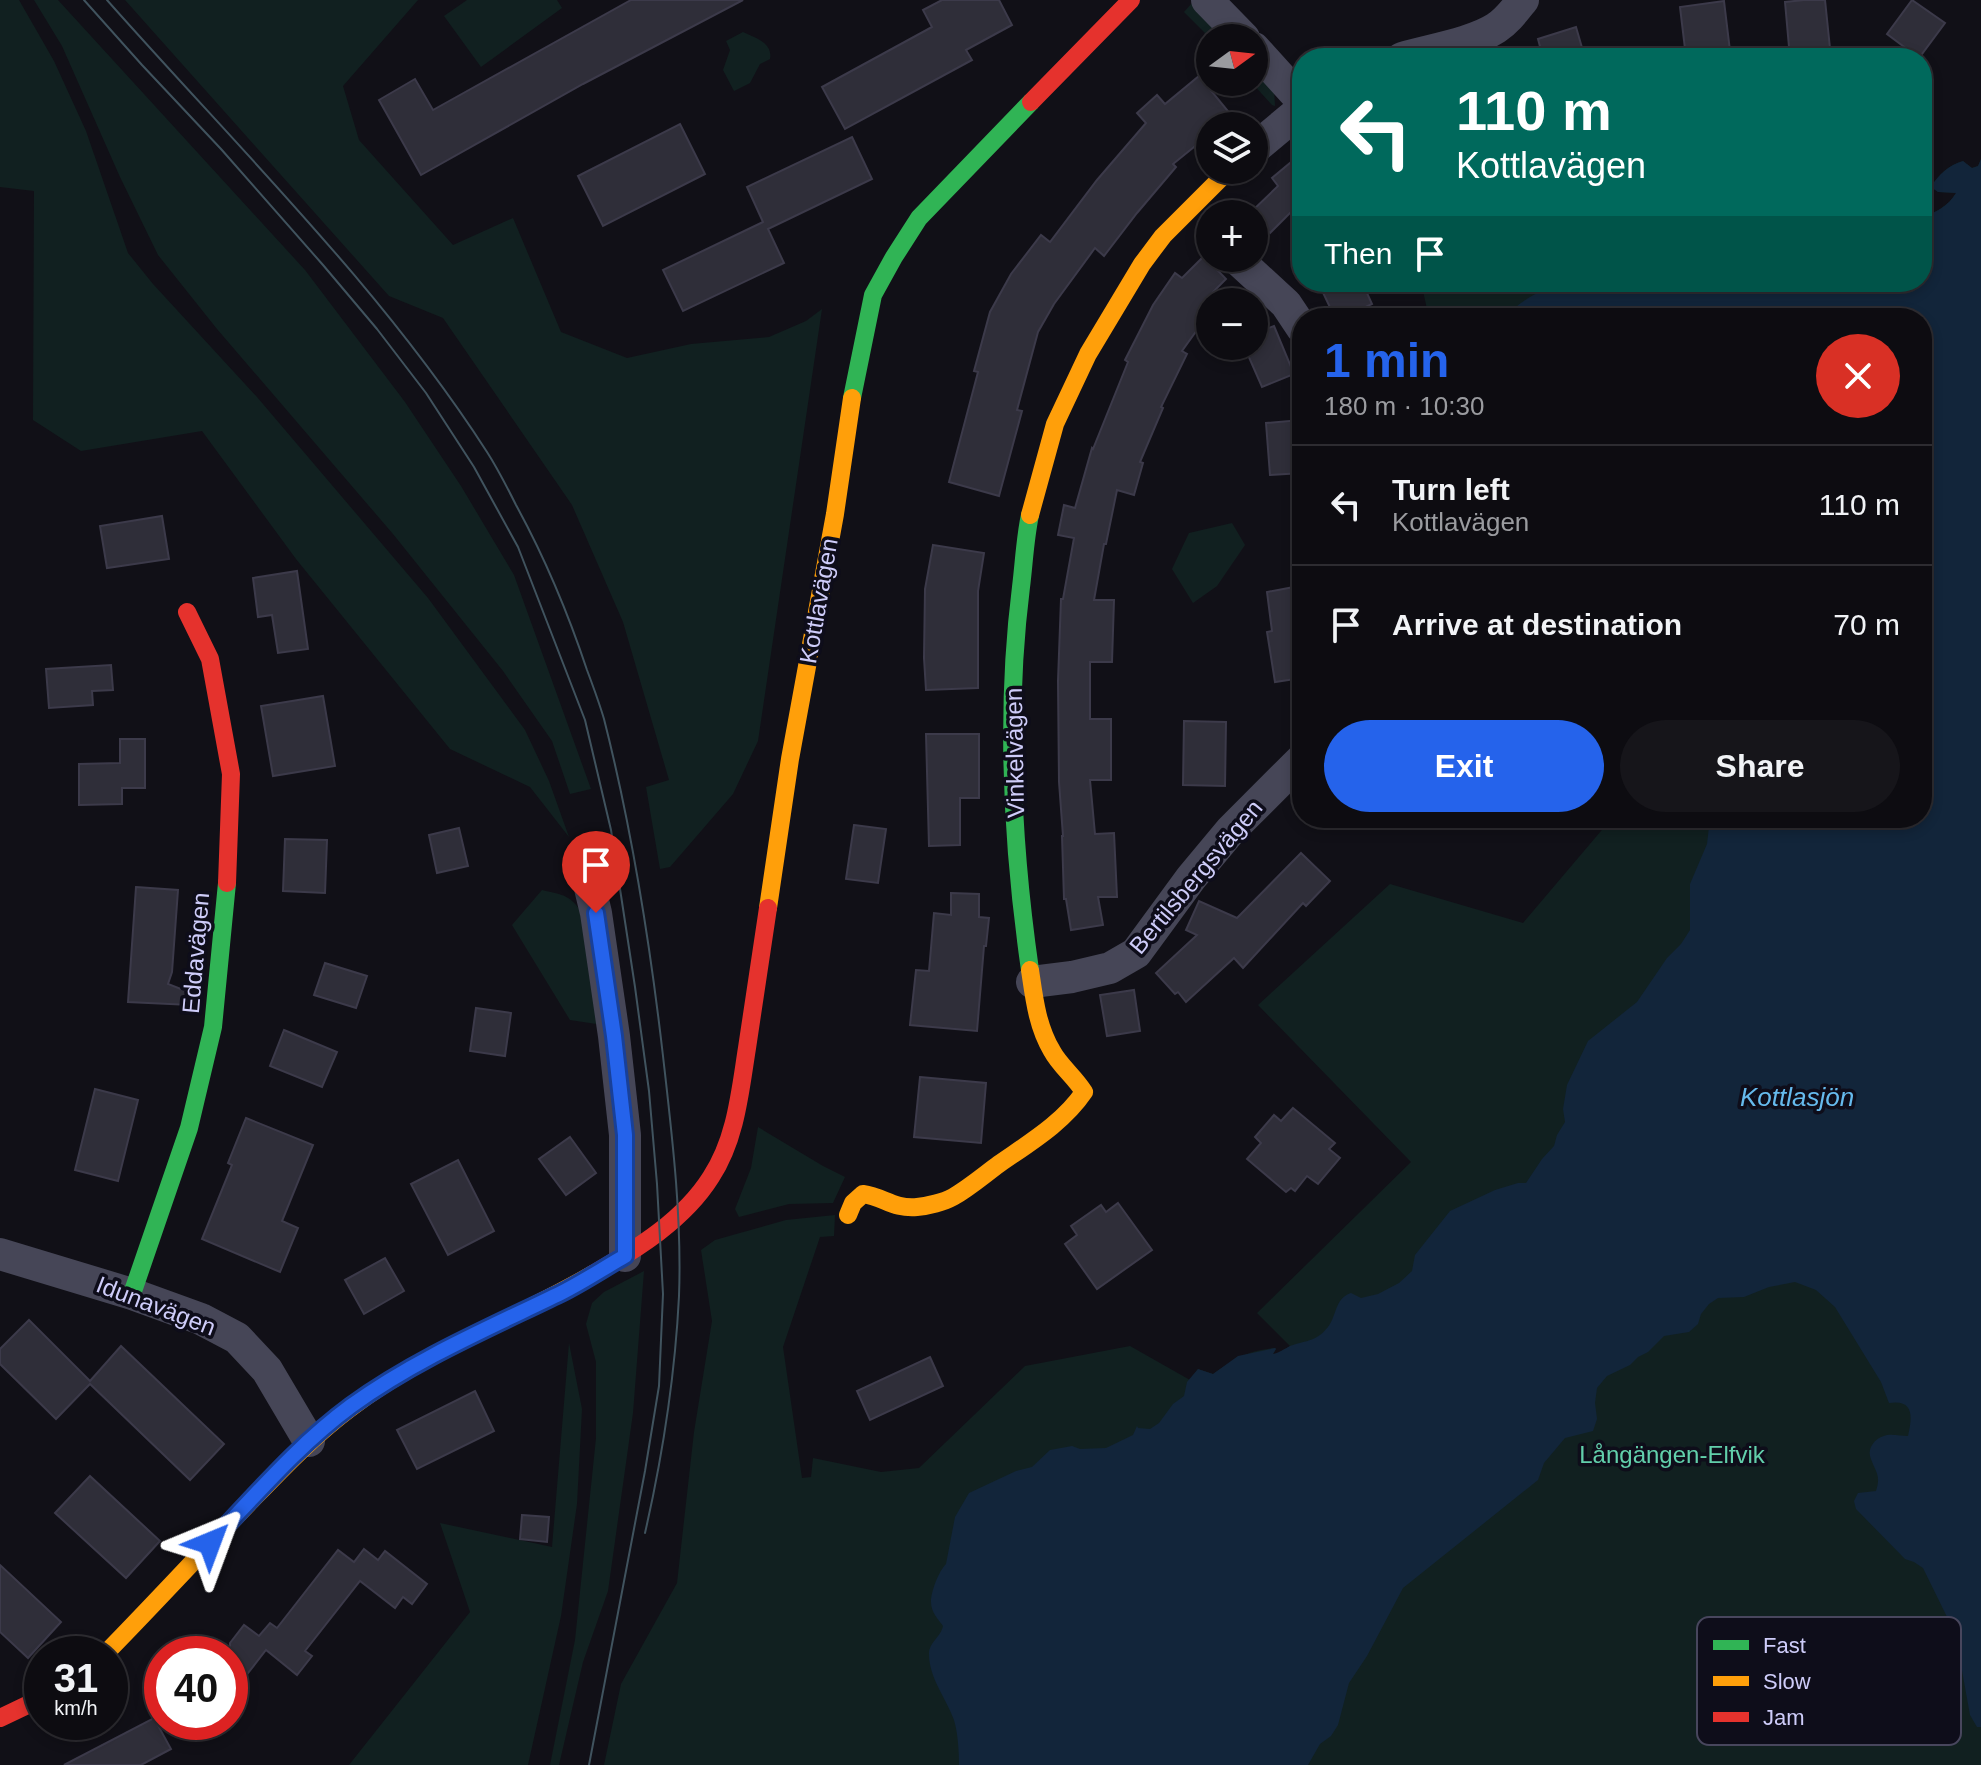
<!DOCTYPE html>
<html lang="en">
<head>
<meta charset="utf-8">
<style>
  body { margin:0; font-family:Helvetica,sans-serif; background:#16151a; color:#f1f3f6; height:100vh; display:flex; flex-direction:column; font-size:30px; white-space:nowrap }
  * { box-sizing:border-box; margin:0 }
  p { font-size:26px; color:#9a9b9f }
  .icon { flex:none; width:44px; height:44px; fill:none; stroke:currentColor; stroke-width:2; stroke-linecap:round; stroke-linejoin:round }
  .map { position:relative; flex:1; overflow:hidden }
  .details { position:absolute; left:1292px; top:308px; width:640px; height:520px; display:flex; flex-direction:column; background:#0d0c11; border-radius:32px; box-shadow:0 4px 12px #0003,0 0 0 2px #2d2c31 }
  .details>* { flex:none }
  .banner { position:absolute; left:1292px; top:48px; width:640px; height:244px; border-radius:32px; box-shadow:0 4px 12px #0003,0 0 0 2px #2d2c31; background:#00695c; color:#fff; overflow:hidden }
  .needle { width:52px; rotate:75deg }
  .controls { position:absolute; left:1196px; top:24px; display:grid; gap:16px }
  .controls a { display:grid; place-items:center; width:72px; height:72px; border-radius:50%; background:#0d0c11; box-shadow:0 4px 12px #0003,0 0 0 2px #2d2c31; font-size:40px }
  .speed { position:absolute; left:24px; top:1636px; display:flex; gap:16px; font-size:40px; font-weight:700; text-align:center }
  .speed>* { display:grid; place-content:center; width:104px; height:104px; border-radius:50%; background:#0d0c11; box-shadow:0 4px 12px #0003,0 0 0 2px #2d2c31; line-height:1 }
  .speed small { font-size:20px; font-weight:400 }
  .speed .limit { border:12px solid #d22; background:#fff; color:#111 }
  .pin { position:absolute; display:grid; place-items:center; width:68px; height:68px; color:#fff; margin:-82px -34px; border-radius:50% 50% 50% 0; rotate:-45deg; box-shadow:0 0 8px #0007 }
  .pin .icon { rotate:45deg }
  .me { position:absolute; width:88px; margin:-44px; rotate:44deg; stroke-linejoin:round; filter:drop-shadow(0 0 6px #0008) }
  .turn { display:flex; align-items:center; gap:28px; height:168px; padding:0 32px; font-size:36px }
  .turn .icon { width:104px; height:104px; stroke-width:2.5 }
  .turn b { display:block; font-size:56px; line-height:68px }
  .then { display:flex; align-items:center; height:76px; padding:0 32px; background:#0003; gap:16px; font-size:30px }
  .round { display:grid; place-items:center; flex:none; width:84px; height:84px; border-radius:42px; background:#16151a }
  .overview { display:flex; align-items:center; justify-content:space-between; height:136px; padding:0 32px }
  h1 { font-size:48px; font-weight:700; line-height:60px; color:#2563eb }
  .cta { display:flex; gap:16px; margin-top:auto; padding:16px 32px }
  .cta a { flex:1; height:92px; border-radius:48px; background:#2563eb; color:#fff; font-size:32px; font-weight:700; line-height:92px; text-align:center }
  .cta a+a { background:#16151a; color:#f1f3f6 }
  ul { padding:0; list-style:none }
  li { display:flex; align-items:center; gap:24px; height:120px; padding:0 32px; border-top:2px solid #2d2c31 }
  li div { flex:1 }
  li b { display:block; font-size:30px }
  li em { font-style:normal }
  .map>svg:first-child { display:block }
  .green { fill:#112020 }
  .water { fill:#12253a }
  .building { fill:#2f2e39; stroke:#3c3a4a; stroke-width:2 }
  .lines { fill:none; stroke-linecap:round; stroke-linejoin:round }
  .street { stroke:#464657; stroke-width:32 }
  .fast { stroke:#30b455; stroke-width:18 }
  .slow { stroke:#ff9f0a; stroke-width:18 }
  .jam { stroke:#e5322d; stroke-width:18 }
  .tram { stroke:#40535e; stroke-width:2 }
  .route-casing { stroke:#184099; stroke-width:20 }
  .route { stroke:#2563eb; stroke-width:14 }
  .labels { text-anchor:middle; stroke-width:7; stroke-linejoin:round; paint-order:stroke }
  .street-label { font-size:24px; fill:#ceccf9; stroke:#0e0d1a }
  .park-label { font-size:24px; fill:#62cfab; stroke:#0e0d1a }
  .water-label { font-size:26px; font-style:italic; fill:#66baed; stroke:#0e0d1a }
  .key { fill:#0e0d1a; stroke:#48465d; stroke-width:2 }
  .key-label { font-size:22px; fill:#ceccf9 }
</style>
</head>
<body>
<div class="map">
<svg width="1981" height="1765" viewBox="0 0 1981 1765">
  <rect width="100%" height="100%" fill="#111017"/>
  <g class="green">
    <path d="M 0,0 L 19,0 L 54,61 L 86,131 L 128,253 L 153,284 L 257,397 L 428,598 L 525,730 L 549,781 L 569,837 L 530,787 L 450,749 L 296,559 L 202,431 L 81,451 L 33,420 L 34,191 L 0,187 Z"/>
    <path d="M 34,0 L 58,0 L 305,270 L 405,402 L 461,486 L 514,575 L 591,789 L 570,794 L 552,741 L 503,671 L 393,534 L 217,329 L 158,255 L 120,177 L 62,46 Z"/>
    <path d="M 125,0 L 418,0 L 343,86 L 359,140 L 453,245 L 513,218 L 561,332 L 627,358 L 691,344 L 769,337 L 806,321 L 822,309 L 758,741 L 733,794 L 670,867 L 660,869 L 646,787 L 669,780 L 623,622 L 572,505 L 443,318 L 389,296 Z"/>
    <path d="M 467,0 L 557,0 L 562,8 L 481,67 L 444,16 Z"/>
    <path d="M 1193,2 L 1231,38 L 1210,38 L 1184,12 Z"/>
    <path d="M 743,32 C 756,38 773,43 770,59 L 760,64 L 750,83 L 734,91 L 723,70 L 730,50 L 726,41 Z"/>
    <path d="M 1254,64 L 1274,90 L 1275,106 L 1272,105 L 1251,82 L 1254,82 Z"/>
    <path d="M 1981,159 L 1981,1765 L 604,1765 L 621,1684 L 677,1583 L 694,1432 L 712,1321 L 701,1250 L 715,1240 L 786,1220 L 835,1215 L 834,1236 L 820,1237 L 783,1347 L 802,1478 L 811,1477 L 813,1458 L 881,1472 L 919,1468 L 1025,1366 L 1130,1346 L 1190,1380 L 1198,1369 L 1213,1374 C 1237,1358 1246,1351 1275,1348 L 1276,1349 L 1273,1354 L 1277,1354 L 1290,1346 L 1257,1313 L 1411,1162 L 1258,1005 L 1390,884 L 1523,923 L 1612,818 L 1922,818 L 1922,318 L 1429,318 L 1421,282 L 1922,282 L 1922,216 C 1935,214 1949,205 1956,193 L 1938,192 L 1931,187 C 1938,175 1949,165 1963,161 L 1972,168 L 1978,166 Z"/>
    <path d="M 1232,523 L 1245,545 L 1217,586 L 1193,603 L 1172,569 L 1189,533 Z"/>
    <path d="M 542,890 C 564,895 571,895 584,916 L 603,1025 L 570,1020 L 512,925 Z"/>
    <path d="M 758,1127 L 823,1166 L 845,1177 L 833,1203 L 789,1204 L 739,1217 L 735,1209 L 751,1168 Z"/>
    <path d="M 644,1271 L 633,1413 L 608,1591 L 583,1662 L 559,1765 L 550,1765 L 575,1640 L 596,1438 L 596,1362 L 586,1324 L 592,1303 L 604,1292 Z"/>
    <path d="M 569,1343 L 582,1409 L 577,1504 L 561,1616 L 528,1765 L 349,1765 L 470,1612 L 440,1523 L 552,1547 Z"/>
  </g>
  <path class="water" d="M 1981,159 L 1981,1727 L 1977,1727 L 1970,1715 L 1961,1665 L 1950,1634 L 1949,1621 L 1923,1568 L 1914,1562 L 1905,1559 L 1856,1509 L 1854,1501 L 1858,1493 L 1876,1491 C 1881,1475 1876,1473 1871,1459 C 1866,1448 1876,1437 1887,1435 C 1893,1434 1902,1436 1908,1436 C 1912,1418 1915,1399 1889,1403 L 1881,1382 L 1835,1307 L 1816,1290 L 1795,1282 L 1769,1287 L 1744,1297 L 1718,1298 L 1709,1304 L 1701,1314 L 1698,1324 L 1689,1332 L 1664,1336 L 1648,1352 L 1638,1357 L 1630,1365 L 1607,1376 L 1597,1388 L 1595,1403 L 1597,1419 L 1593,1431 L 1565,1438 L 1544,1463 L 1538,1480 L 1403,1588 L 1367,1656 L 1349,1683 L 1338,1725 L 1331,1736 L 1320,1744 L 1308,1765 L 959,1765 C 959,1752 958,1733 954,1720 C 946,1698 929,1678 929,1654 C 929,1642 941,1637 943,1626 C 938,1619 931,1612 931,1602 C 931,1591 939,1571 946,1564 L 955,1517 L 969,1493 L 1016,1471 L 1032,1467 L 1050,1450 L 1072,1446 L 1080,1449 L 1106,1448 L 1133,1435 L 1137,1426 L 1138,1428 L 1150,1429 L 1159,1423 L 1173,1404 L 1184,1396 L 1187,1382 L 1198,1369 L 1213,1374 L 1238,1356 L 1275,1348 L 1276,1349 L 1273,1354 C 1279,1353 1284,1349 1290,1346 C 1307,1340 1318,1342 1330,1324 C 1337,1312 1336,1298 1351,1293 L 1361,1298 L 1378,1294 L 1399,1283 L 1412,1271 L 1415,1255 L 1450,1211 L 1495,1190 L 1518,1183 L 1526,1183 L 1542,1159 L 1554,1146 L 1557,1135 L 1565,1122 L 1563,1109 L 1567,1085 L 1588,1041 L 1637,1002 L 1667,958 L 1681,944 L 1690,930 L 1690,884 L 1707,844 L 1710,818 L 1922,818 L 1922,318 L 1505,318 C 1521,299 1545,287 1569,282 L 1922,282 L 1922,216 C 1935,214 1949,205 1956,193 L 1938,192 L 1931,187 C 1938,175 1949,165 1963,161 L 1972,168 L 1978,166 Z"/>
  <g class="building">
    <path d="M 631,0 L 743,0 L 583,84 L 421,175 L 379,100 L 415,79 L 433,110 Z"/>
    <path d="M 942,0 L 999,0 L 1012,25 L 966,50 L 972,60 L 845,129 L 822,87 L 932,27 L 923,10 Z"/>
    <path d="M 1804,0 L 1825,0 L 1831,58 L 1790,58 L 1785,2 Z"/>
    <path d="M 1912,0 L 1945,23 L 1919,58 L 1887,34 Z"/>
    <path d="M 1724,1 L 1730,51 L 1686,57 L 1680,7 Z"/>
    <path d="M 1576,27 L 1585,58 L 1543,58 L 1538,39 Z"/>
    <path d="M 1199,76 L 1232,116 L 1219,126 L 1210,126 L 1210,134 L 1173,164 L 1176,167 L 1137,213 L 1104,256 L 1095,248 L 1054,304 L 1038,332 L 1017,410 L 1022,411 L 999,496 L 949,482 L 978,372 L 974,371 L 990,312 L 1011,274 L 1041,235 L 1050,242 L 1097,180 L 1146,123 L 1137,113 L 1157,95 L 1165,104 Z"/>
    <path d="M 680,124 L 705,174 L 603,226 L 578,176 Z"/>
    <path d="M 852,137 L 872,179 L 768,229 L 784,263 L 683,311 L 663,270 L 763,222 L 747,187 Z"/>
    <path d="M 1302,153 L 1302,214 L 1296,207 L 1270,233 L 1254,217 L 1254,214 L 1250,213 L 1278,186 L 1272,178 Z"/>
    <path d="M 1204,256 L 1226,279 L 1208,297 L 1215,302 L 1210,302 L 1210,312 L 1182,351 L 1187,354 L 1161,407 L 1163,408 L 1140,462 L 1143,463 L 1134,495 L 1117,490 L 1106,544 L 1104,544 L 1094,600 L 1114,600 L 1112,662 L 1090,662 L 1090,719 L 1111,719 L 1111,780 L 1090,780 L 1095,834 L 1114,833 L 1117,897 L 1098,897 L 1103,925 L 1071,930 L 1066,899 L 1064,899 L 1062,836 L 1063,836 L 1059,782 L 1058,681 L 1061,599 L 1063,599 L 1074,538 L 1058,535 L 1064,505 L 1075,508 L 1092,448 L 1093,449 L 1128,362 L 1125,360 L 1153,305 L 1175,273 L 1182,278 Z"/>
    <path d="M 1318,282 L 1362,282 L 1372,304 L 1342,318 L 1335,318 Z"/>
    <path d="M 1274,326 L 1294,374 L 1262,387 L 1244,346 L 1254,346 L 1254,329 L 1258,332 Z"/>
    <path d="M 1300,420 L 1302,473 L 1270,475 L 1266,423 Z"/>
    <path d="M 162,516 L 169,559 L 107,568 L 100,526 Z"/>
    <path d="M 933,545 L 984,553 L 978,591 L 978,688 L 926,690 L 924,658 L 925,589 Z"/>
    <path d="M 297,571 L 308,649 L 278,653 L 272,615 L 258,617 L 253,578 Z"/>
    <path d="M 1294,587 L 1302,636 L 1302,678 L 1275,682 L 1267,632 L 1272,631 L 1267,592 Z"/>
    <path d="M 111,665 L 113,690 L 92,691 L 93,705 L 49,708 L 46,669 Z"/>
    <path d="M 323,696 L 335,766 L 273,776 L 261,706 Z"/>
    <path d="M 1184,721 L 1226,722 L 1225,786 L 1183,785 Z"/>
    <path d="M 926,734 L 979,734 L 979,798 L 960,798 L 960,845 L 929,846 Z"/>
    <path d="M 120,739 L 145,739 L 145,788 L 122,788 L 122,804 L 79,805 L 79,764 L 120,763 Z"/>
    <path d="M 854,825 L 886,829 L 878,883 L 846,879 Z"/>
    <path d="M 459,828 L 468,866 L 437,873 L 429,835 Z"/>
    <path d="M 285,839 L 327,840 L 325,893 L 283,891 Z"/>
    <path d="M 1301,853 L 1330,881 L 1306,906 L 1303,903 L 1243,968 L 1234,958 L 1186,1002 L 1178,992 L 1175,994 L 1156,973 L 1197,935 L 1186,930 L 1199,901 L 1237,918 Z"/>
    <path d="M 136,887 L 178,890 L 172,972 L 168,984 L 191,993 L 190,1005 L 128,1002 Z"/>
    <path d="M 951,893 L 979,894 L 979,917 L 989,918 L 986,946 L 984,946 L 977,1031 L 910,1025 L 916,970 L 929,971 L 934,913 L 951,915 Z"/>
    <path d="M 325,963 L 367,976 L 356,1008 L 314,995 Z"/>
    <path d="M 1134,990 L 1140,1031 L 1107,1036 L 1100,995 Z"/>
    <path d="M 476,1008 L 511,1013 L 505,1056 L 470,1051 Z"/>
    <path d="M 284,1030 L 337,1052 L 322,1087 L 270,1066 Z"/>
    <path d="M 920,1077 L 986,1083 L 981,1143 L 914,1137 Z"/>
    <path d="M 95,1089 L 138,1100 L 118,1181 L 75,1170 Z"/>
    <path d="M 1293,1108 L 1335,1143 L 1329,1149 L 1340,1158 L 1318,1184 L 1307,1176 L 1295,1191 L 1291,1188 L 1286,1192 L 1247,1159 L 1261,1143 L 1255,1137 L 1274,1115 L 1281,1121 Z"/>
    <path d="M 246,1118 L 313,1145 L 282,1221 L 298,1228 L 280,1272 L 202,1239 L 232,1165 L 228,1163 Z"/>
    <path d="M 570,1137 L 596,1173 L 566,1195 L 539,1159 Z"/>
    <path d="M 458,1160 L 494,1231 L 448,1255 L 411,1184 Z"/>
    <path d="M 1118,1203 L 1152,1250 L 1097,1289 L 1065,1244 L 1077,1235 L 1071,1226 L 1101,1205 L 1106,1212 Z"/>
    <path d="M 385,1258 L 404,1291 L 364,1314 L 345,1280 Z"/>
    <path d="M 29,1320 L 90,1381 L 121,1346 L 224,1444 L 190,1480 L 90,1384 L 56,1419 L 0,1364 L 0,1349 Z"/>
    <path d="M 930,1357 L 943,1386 L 870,1420 L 857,1391 Z"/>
    <path d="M 475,1391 L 494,1431 L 417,1469 L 397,1430 Z"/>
    <path d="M 90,1476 L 160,1541 L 126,1578 L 55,1513 Z"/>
    <path d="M 522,1515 L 549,1517 L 547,1542 L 520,1539 Z"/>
    <path d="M 364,1549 L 378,1560 L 385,1551 L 427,1584 L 412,1604 L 403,1597 L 395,1608 L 360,1581 L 305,1651 L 312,1656 L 297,1675 L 266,1650 L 230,1696 L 230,1643 L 244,1625 L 259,1636 L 270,1623 L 277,1628 L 338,1550 L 354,1562 Z"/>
    <path d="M 0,1565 L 61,1622 L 28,1658 L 0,1632 Z"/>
    <path d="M 154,1718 L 171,1749 L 141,1765 L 64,1765 Z"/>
  </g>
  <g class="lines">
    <g class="street">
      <path d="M 1207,0 L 1244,38"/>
      <path d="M 1254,48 L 1302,101"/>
      <path d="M 1402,58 C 1429,50 1473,43 1496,28 C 1507,21 1515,10 1523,0"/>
      <path d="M 1254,149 L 1302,109"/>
      <path d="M 1236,258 L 1286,304 L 1302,328"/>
      <path d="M 584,863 L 596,913 L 614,1036 L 625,1135 L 625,1256"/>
      <path d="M 1032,982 L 1072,977 L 1110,968 L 1136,953 L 1191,878 L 1231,830 L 1302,759"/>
      <path d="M 0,1254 L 132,1294 L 201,1319 L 237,1338 L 267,1370 L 309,1441"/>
    </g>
    <g class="fast">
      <path d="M 852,398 L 873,295 L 894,257 L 919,218 L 1031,102"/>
      <path d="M 1030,970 C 1012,844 1005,714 1021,587 C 1024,563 1025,538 1030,515"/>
      <path d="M 132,1294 L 189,1128 L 213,1027 L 227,883"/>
    </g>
    <g class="slow">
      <path d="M 1030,515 L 1055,424 L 1088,354 L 1142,264 L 1163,236 L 1229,170"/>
      <path d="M 768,908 L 790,759 L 835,514 L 852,398"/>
      <path d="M 848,1215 L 853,1203 L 863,1194 C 884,1197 893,1209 917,1207 C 928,1206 944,1202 953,1197 C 969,1188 984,1175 999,1164 C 1029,1143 1063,1123 1084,1092 C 1075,1077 1060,1066 1052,1051 C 1037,1026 1034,997 1030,970"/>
      <path d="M 105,1654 C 153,1605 200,1554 248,1504 C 280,1471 312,1437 349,1409 C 424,1351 513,1321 593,1274"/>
    </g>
    <g class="jam">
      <path d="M 1031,102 L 1131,0"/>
      <path d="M 187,612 L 210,659 L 231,774 L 227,883"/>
      <path d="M 593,1274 C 637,1249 684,1220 711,1177 C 736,1139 740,1092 747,1048 C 754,1001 761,954 768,908"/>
      <path d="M 0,1718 L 42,1698"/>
    </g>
    <g class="tram">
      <path d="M 84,0 L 142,65 L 221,149 L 323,265 L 377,329 L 426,393 L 474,467 L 518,547 L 585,720 L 611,830 L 635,987 L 649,1091 L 657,1184 L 663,1294 L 659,1386 L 645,1471 L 589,1765"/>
      <path d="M 107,0 C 237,147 380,286 487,452 C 498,469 507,487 516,505 C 545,558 568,613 587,670 C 593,686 599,702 604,719 C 632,829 650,943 663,1056 C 672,1135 682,1216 679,1296 C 675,1376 663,1454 645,1533"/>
    </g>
  </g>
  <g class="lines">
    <defs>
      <path id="route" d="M 210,1543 C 255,1496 298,1445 351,1406 C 416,1359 489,1328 561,1293 C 583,1282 604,1268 625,1256 L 625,1135 L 614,1036 L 596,913"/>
    </defs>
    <use href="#route" class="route-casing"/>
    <use href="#route" class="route"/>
  </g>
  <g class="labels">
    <g class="street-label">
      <text transform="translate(819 601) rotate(-80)" y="8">Kottlavägen</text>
      <text transform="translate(1015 753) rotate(-91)" y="8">Vinkelvägen</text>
      <text transform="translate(1196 877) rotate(-50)" y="8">Bertilsbergsvägen</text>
      <text transform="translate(196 953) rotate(-85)" y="8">Eddavägen</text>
      <text transform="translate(156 1306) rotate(21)" y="8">Idunavägen</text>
    </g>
    <g class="park-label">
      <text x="1672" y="1463">Långängen-Elfvik</text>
    </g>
    <g class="water-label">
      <text x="1797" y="1106">Kottlasjön</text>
    </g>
  </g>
  <rect x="1697" y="1617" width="264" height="128" rx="12" class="key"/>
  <rect x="1713" y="1640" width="36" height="10" fill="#30b455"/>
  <rect x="1713" y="1676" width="36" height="10" fill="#ff9f0a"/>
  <rect x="1713" y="1712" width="36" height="10" fill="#e5322d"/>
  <g class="key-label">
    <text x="1763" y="1653">Fast</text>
    <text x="1763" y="1689">Slow</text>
    <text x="1763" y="1725">Jam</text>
  </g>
</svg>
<div class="controls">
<a><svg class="needle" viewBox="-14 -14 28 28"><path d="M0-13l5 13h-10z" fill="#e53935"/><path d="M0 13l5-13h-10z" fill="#9a9b9f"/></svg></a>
<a><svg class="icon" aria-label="layers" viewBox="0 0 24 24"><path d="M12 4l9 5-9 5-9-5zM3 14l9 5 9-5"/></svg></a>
<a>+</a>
<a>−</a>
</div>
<div class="speed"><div>31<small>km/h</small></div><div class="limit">40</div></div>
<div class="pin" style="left:596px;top:913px;background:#d93025"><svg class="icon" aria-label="arrive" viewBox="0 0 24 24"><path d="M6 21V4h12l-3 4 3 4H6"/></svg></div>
<svg class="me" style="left:210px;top:1543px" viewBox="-20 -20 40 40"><path d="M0-17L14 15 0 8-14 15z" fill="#2563eb" stroke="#fff" stroke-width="4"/></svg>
<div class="banner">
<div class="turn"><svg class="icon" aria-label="left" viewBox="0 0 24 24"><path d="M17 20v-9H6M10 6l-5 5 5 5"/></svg><div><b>110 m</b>Kottlavägen</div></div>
<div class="then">Then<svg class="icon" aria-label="arrive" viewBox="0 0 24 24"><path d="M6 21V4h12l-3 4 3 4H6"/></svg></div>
</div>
<section class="details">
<div class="overview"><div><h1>1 min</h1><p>180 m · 10:30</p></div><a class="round" style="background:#d93025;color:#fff"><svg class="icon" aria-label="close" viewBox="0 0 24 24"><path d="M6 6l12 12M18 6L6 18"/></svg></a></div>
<ul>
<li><svg class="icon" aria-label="left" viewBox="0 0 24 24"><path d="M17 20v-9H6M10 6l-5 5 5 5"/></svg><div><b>Turn left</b><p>Kottlavägen</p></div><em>110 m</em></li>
<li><svg class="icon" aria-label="arrive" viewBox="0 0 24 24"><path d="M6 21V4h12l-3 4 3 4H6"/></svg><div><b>Arrive at destination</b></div><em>70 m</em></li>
</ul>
<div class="cta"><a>Exit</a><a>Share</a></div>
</section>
</div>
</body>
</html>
